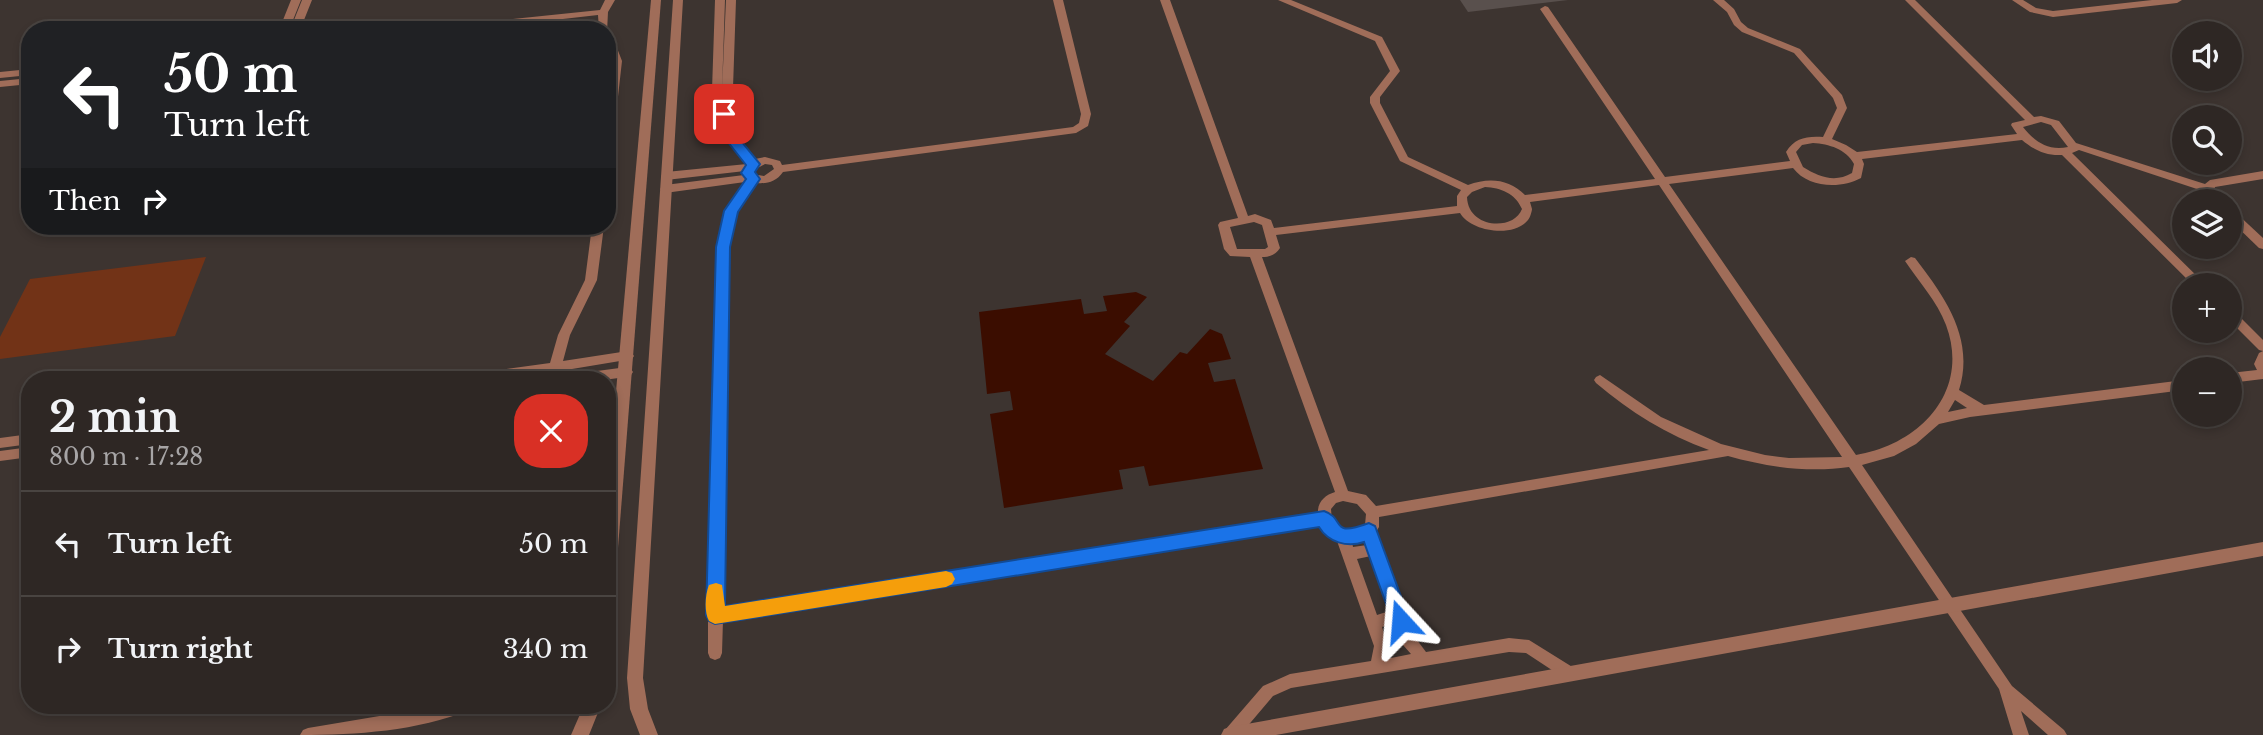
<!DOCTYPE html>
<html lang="en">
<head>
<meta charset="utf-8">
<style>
  body { margin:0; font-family:"Libre Baskerville",serif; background:#3a3331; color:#f1f3f6; height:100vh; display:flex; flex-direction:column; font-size:26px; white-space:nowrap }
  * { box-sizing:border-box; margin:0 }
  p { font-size:23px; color:#a7a5a6 }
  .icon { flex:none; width:38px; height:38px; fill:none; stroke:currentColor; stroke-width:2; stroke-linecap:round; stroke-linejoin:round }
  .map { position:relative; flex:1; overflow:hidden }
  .side { position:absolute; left:21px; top:371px; width:595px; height:343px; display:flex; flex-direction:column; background:#2e2724; border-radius:28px; box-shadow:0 4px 10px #0003,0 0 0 2px #494441 }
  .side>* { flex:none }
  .top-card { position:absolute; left:21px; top:21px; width:595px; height:214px; border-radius:28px; box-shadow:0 4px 10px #0003,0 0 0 2px #494441; background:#202124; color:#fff; overflow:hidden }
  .tools { position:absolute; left:2172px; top:21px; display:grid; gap:14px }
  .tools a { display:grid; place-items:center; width:70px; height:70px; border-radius:50%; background:#2e2724; box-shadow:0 4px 10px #0003,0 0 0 2px #494441; font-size:35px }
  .pin { position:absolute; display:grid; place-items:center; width:60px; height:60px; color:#fff; margin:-30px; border-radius:14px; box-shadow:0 4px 10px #0006 }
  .me { position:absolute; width:77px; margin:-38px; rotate:341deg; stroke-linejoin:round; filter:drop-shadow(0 0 5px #0008) }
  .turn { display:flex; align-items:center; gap:24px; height:147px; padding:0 28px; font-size:32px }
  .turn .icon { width:91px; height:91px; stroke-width:2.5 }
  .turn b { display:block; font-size:49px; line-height:60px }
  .then { display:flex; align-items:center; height:66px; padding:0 28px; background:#0003; gap:14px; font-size:26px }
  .round { display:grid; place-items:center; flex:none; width:74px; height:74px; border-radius:28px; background:#3a3331 }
  .summary { display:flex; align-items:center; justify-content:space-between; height:119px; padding:0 28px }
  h1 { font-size:42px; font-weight:700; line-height:52px }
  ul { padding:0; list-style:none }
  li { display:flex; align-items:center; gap:21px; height:105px; padding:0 28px; border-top:2px solid #494441 }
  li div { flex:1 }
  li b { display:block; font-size:26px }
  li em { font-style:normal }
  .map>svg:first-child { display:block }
  .green { fill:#723317 }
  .water { fill:#3b0d00 }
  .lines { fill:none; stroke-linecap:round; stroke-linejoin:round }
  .minor { fill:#a06d59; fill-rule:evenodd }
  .tertiary { fill:#a06d59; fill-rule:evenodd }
  .wall { fill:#59504d }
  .route { fill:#1a73e8; stroke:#114b97; stroke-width:2 }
  .slow { fill:#f59e0b }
</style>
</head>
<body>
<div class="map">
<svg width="2263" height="735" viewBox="0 0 2263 735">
  <rect width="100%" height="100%" fill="#3d3430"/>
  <path class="green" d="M 206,257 L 175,336 L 0,359 L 0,337 L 30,279 Z"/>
  <path class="water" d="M 1136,292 L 1147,297 L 1124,322 L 1130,326 L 1105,354 L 1153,381 L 1180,352 L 1187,354 L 1210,329 L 1222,334 L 1231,359 L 1208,363 L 1214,382 L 1235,379 L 1263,469 L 1149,486 L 1144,466 L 1119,470 L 1123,489 L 1004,508 L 990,414 L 1013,410 L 1010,391 L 987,394 L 979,312 L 1081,299 L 1084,314 L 1107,311 L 1103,296 Z"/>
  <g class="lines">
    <g class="minor">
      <path d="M 291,0 L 301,0 L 289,30 L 279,30 Z"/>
      <path d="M 302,0 L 312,0 L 300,30 L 290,30 Z"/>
      <path d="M 605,0 L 615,0 L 608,12 L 607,32 L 607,30 L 599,30 L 598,15 L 466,30 L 432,30 L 437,27 L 600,10 Z"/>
      <path d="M 715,0 L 725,0 L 722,90 L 726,0 L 736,0 L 733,88 L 726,100 L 739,136 L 755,159 L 765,157 L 780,161 L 782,165 L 1073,127 L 1079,123 L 1081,114 L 1053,0 L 1063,0 L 1091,114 L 1088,126 L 1076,133 L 783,172 C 776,182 767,184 756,183 L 736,211 L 729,247 L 723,607 L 1318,514 C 1317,502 1325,495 1335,492 L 1250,257 L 1230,256 L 1224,249 L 1218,225 L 1220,222 L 1238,218 L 1160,0 L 1170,0 L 1248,216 L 1255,214 L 1271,220 L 1274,228 L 1457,206 L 1457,196 L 1461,190 L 1400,161 L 1370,103 L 1370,97 L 1390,71 L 1375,41 L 1278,0 L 1291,0 L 1382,37 L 1400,71 L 1380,97 L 1380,103 L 1408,157 L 1468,185 C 1489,177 1509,179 1525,195 L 1655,179 L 1540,9 L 1545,6 L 1548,7 L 1665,177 L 1790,161 L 1786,152 C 1795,138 1806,136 1823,137 L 1837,108 L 1833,98 L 1794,53 L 1742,32 L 1734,25 L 1727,12 L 1713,0 L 1724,0 L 1734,9 L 1741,22 L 1748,28 L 1800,49 L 1842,95 L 1847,108 L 1832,139 L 1846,145 L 1857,152 L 2017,134 L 2011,125 L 2012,123 L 2025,120 L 1905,0 L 1915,0 L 2034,117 L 2041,116 L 2059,121 L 2076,143 L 2205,184 L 2210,180 L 2263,171 L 2263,179 L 2215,187 L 2214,191 L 2221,201 L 2210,201 L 2203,191 L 2079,150 L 2072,153 L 2206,285 L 2193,285 L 2062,155 C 2046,156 2034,150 2022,140 L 1862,159 L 1864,164 L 1861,178 C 1841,189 1808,188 1793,168 L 1669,184 L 1856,455 C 1919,445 1971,392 1946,325 C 1937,301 1919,282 1905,261 L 1911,257 L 1915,258 C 1945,297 1975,339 1959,390 L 1984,405 L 2184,380 L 2184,390 L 1970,417 L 1939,424 L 1916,444 L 1894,456 L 1862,465 L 2012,686 L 2064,730 L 2067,735 L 2048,735 L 2021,711 L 2029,735 L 2013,735 L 1999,689 L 1849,467 C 1809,473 1767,467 1728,456 L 1379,517 L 1379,527 L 1376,532 L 1414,636 L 1426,652 L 1509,638 L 1529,640 L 1574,668 L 1576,673 L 1574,678 L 1569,680 L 1564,678 L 1526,653 L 1509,652 L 1291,688 L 1273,696 L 1240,735 L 1222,735 L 1225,730 L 1263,686 L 1290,674 L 1371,661 L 1374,646 L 1337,541 L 1321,529 L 1319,525 L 723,620 L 722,653 L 720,658 L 715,660 L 710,658 L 708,653 L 708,615 L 717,247 L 726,211 L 745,182 L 665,193 L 660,189 L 665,185 L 752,174 L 764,176 L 774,169 L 772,165 L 765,164 L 749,173 L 745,171 L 666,180 L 661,176 L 666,172 L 747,164 L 728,136 L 712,90 ZM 2041,122 L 2051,125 L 2068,147 C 2048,151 2035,142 2023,127 ZM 1813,143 C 1829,144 1846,149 1854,164 L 1852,173 C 1835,183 1819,177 1803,167 L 1796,152 L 1802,145 ZM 1659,185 L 1842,457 L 1789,458 L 1765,455 L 1721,444 L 1661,417 L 1600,375 L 1596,377 L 1594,380 L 1596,383 C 1630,412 1667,435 1709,450 L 1376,506 L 1366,495 L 1348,491 L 1262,257 C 1269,257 1276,255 1280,248 L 1276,235 L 1460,213 C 1471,232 1514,238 1528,220 C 1530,218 1532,211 1532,209 L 1530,202 ZM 1485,187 C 1501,188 1515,193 1522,209 C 1514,231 1468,229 1467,197 L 1472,192 ZM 1254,222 L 1262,225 L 1268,247 L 1265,249 L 1237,249 L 1230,227 ZM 1955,400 L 1967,408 L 1948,412 ZM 1343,501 L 1357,504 L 1366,514 L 1365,525 L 1361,530 L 1345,531 L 1332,522 L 1331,509 L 1336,503 ZM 1365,540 L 1367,545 L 1353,547 L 1352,542 ZM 1371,556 L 1391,613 L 1386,612 L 1377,615 L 1357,559 ZM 1387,625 L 1396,626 L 1403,645 L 1411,654 L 1386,659 L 1388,646 L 1382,627 Z"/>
      <path d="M 2012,0 L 2023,0 L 2036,8 L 2053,11 L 2152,0 L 2182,0 L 2177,3 L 2053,17 L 2030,12 Z"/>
      <path d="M 607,32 L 612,35 L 622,61 L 612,150 L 607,153 L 607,103 L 612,61 L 607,48 Z"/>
      <path d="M 30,69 L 30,75 L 0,78 L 0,72 Z"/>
      <path d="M 30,78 L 30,84 L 0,87 L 0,81 Z"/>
      <path d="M 2230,210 L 2234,211 L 2263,238 L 2263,249 L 2259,248 L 2230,220 Z"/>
      <path d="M 592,226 L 604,226 L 597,280 L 570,335 L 563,361 L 628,351 L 632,353 L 634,356 L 632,359 L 560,371 L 557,380 L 545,380 L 547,372 L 497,380 L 457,380 L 463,375 L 550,363 L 558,335 L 585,280 Z"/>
      <path d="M 2230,310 L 2234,311 L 2263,340 L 2263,379 L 2230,383 L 2230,373 L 2257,370 L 2254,364 L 2259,353 L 2263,351 L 2259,350 L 2230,321 Z"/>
      <path d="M 627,367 L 631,369 L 633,372 L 631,375 C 609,382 584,380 561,380 L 567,375 Z"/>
      <path d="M 30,434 L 30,444 L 0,448 L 0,438 Z"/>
      <path d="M 30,447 L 30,457 L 0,461 L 0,451 Z"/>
      <path d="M 445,705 L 472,705 L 470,710 C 417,731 357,735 300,735 L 303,730 L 308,728 Z"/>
    </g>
    <g class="tertiary">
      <path d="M 651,0 L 661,0 L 615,586 L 613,591 L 607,593 L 607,492 Z"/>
      <path d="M 673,0 L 683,0 L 643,678 L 648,709 L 658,735 L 640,735 L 630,709 L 627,678 Z"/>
      <path d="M 2263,542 L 2263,556 L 1276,735 L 1221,735 L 1224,729 L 1230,727 Z"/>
      <path d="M 584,705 L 601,705 L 589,735 L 571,735 Z"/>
    </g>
  </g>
  <path class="wall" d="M 1460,0 L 1568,0 L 1468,12 Z"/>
  <path class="route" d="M 724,110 L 731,114 L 737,136 L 760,164 L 755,172 L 760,179 L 738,212 L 730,247 L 725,606 L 1324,511 C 1347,519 1328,538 1369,523 L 1375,526 L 1410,621 L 1407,626 L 1394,626 L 1364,542 C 1347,548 1328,542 1319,527 L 715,624 L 709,621 L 706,615 L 716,247 L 724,211 L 746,179 L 741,173 L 746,165 L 724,137 L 718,114 Z"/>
  <path class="slow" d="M 946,571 L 952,573 L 955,579 L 952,584 L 946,587 L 715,624 L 709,621 C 704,612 705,595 709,585 L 716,583 L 722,585 L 725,606 Z"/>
</svg>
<div class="tools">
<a><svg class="icon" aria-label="sound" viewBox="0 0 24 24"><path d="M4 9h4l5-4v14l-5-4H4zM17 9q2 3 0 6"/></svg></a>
<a><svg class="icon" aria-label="search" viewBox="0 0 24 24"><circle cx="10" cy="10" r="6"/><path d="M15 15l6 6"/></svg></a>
<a><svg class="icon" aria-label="layers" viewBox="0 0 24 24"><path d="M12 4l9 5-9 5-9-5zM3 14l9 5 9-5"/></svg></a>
<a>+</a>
<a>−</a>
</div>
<div class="pin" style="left:724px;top:114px;background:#d93025"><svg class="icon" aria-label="arrive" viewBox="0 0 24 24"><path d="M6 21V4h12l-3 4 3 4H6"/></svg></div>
<svg class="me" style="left:1401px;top:621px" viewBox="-20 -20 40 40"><path d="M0-17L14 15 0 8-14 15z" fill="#1a73e8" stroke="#fff" stroke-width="4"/></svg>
<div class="top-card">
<div class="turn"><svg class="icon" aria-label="left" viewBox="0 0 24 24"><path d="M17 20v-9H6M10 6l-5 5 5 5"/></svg><div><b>50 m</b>Turn left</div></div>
<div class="then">Then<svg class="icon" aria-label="right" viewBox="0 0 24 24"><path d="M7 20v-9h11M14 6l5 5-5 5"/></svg></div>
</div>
<section class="side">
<div class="summary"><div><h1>2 min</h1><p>800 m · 17:28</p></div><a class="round" style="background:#d93025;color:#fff"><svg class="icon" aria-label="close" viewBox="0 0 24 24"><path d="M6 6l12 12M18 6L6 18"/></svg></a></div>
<ul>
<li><svg class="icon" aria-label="left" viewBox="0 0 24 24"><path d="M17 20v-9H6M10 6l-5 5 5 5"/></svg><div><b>Turn left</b></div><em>50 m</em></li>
<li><svg class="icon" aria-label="right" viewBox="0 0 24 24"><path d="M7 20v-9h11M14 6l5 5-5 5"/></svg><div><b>Turn right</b></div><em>340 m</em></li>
</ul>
</section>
</div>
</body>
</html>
